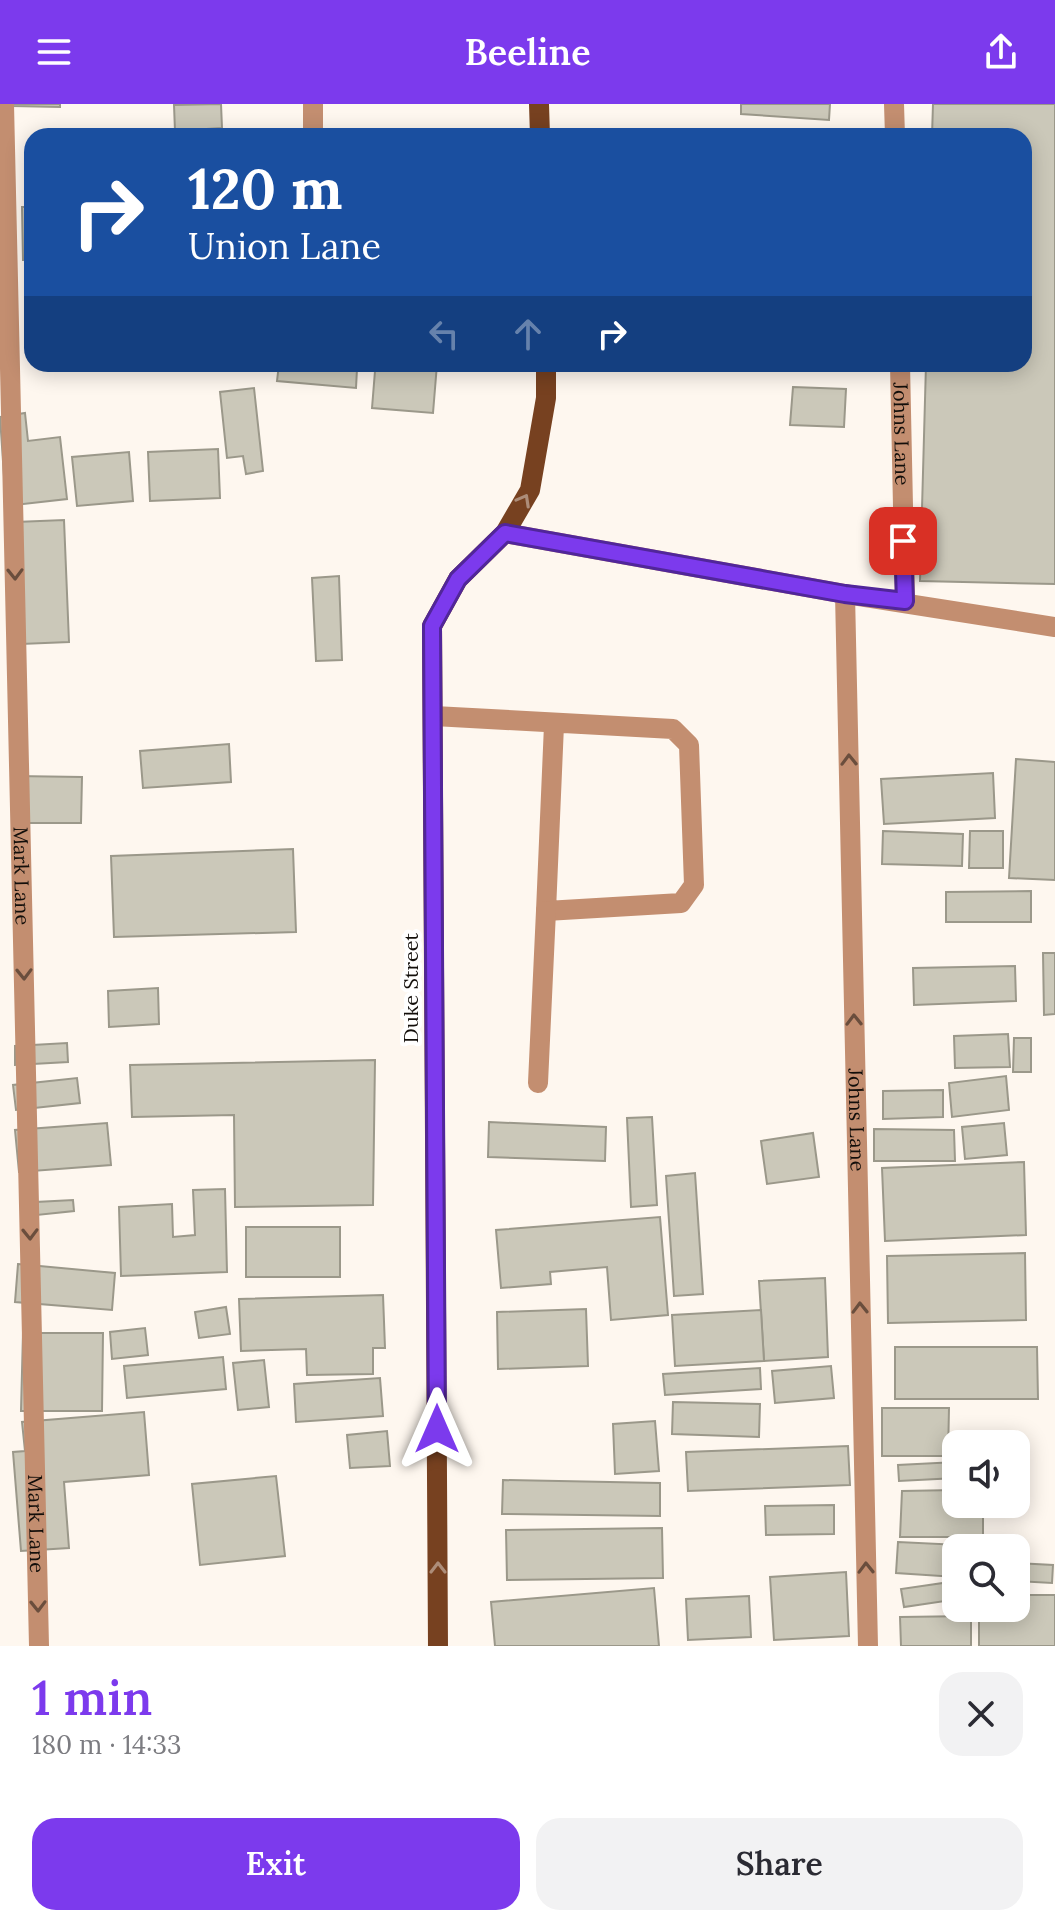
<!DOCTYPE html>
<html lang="en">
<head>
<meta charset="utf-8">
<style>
  body { margin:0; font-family:Lora,serif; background:#f2f2f3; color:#2b2b33; height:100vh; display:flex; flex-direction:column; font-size:30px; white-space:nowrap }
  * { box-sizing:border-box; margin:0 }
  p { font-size:26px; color:#7c7c81 }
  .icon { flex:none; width:44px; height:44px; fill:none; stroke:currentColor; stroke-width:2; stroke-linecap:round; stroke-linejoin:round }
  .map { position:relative; height:1542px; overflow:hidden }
  .details { display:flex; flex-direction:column; background:#fff; flex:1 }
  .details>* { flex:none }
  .hud { position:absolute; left:24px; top:24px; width:1008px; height:244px; border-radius:24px; box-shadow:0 4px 20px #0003; background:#1a4fa0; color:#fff; overflow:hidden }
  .fabs { position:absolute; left:942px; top:1326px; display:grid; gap:16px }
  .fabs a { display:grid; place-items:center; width:88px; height:88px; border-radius:16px; background:#fff; box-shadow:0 4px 20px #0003; font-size:40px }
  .pin { position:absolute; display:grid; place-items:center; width:68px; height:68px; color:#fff; margin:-34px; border-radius:16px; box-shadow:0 4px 12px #0006 }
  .me { position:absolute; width:88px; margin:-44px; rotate:0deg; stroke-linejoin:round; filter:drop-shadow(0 0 6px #0008) }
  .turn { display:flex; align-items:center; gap:28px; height:168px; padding:0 32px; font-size:36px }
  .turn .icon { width:104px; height:104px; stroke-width:2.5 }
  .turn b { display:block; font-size:56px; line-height:68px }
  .lanes { display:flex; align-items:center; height:76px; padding:0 32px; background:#0003; justify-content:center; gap:40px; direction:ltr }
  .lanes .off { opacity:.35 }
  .round { display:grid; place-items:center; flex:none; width:84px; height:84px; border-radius:24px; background:#f2f2f3 }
  .head { display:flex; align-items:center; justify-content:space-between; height:136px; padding:0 32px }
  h1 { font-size:48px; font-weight:600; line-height:60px; color:#7c3aed }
  .button { display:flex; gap:16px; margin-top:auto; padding:16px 32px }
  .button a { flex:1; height:92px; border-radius:24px; background:#7c3aed; color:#fff; font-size:32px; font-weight:600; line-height:92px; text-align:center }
  .button a+a { background:#f2f2f3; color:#2b2b33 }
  header { display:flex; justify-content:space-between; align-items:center; height:104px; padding:0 32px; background:#7c3aed; color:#fff; font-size:36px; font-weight:600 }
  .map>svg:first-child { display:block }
  .building { fill:#cbc8b9; stroke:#9b988a; stroke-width:2 }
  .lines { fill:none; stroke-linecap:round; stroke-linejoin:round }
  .minor { stroke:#c38e70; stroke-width:20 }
  .major { stroke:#774120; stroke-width:20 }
  .oneway { stroke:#ad8d79 }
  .oneway2 { stroke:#6a4e3d }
  .route-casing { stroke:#51269a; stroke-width:20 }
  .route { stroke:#7c3aed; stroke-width:14 }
  .labels { text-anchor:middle; stroke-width:8; stroke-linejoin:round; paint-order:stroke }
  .street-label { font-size:20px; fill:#120e0a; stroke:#fff }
</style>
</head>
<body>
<header><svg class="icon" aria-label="menu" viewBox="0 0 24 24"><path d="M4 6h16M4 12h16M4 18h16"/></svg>Beeline<svg class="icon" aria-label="share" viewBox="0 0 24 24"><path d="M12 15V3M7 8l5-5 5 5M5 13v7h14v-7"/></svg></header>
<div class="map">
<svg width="1055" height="1542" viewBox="0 0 1055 1542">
  <rect width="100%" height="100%" fill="#fef7ef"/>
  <g class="building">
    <path d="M 13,0 L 60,0 L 60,3 L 13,2 Z"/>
    <path d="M 221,0 L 222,24 L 175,27 L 174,1 Z"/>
    <path d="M 741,0 L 830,0 L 829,16 L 741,10 Z"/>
    <path d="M 933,0 L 1055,0 L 1055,480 L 920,477 L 926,260 L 1024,260 L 1024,32 L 932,32 Z"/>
    <path d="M 22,103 L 32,103 L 32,156 L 23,156 Z"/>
    <path d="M 279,260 L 437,260 L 433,309 L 372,304 L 375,267 L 357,265 L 356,284 L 277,277 Z"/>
    <path d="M 793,283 L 846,285 L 844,323 L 790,321 Z"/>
    <path d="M 254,284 L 263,367 L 246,370 L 243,352 L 227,354 L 220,288 Z"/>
    <path d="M 25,309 L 28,337 L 60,333 L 67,395 L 6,402 L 0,313 Z"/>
    <path d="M 218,345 L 220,394 L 150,397 L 148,348 Z"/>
    <path d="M 129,348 L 133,397 L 77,402 L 72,353 Z"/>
    <path d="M 64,416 L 69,538 L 21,540 L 16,418 Z"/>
    <path d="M 339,472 L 342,556 L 316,557 L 312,474 Z"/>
    <path d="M 229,640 L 231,678 L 143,684 L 140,647 Z"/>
    <path d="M 1016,655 L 1055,658 L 1055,776 L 1009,774 Z"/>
    <path d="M 993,669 L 995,714 L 884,720 L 881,675 Z"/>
    <path d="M 15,672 L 82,673 L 81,719 L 14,719 Z"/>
    <path d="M 883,727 L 963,730 L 962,762 L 882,760 Z"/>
    <path d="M 970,727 L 1003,727 L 1003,764 L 969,764 Z"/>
    <path d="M 293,745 L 296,828 L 114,833 L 111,752 Z"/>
    <path d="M 1031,787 L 1031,818 L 946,818 L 946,788 Z"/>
    <path d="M 1043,849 L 1055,849 L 1055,910 L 1044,911 Z"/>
    <path d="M 1015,862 L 1016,897 L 914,901 L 913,864 Z"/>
    <path d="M 158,884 L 159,920 L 109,923 L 108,887 Z"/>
    <path d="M 1008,930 L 1010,963 L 955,964 L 954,932 Z"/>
    <path d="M 1014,934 L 1031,934 L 1031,968 L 1013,968 Z"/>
    <path d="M 67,939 L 68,958 L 15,961 L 15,942 Z"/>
    <path d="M 375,956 L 373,1101 L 235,1103 L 234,1011 L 132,1013 L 130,961 Z"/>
    <path d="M 1006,972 L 1009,1006 L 952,1013 L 949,979 Z"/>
    <path d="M 77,974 L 80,999 L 16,1006 L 13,981 Z"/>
    <path d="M 943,986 L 943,1013 L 883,1015 L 883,987 Z"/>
    <path d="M 652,1013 L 657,1101 L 631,1103 L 627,1014 Z"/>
    <path d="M 489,1018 L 606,1023 L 605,1057 L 488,1053 Z"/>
    <path d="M 107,1019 L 111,1061 L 19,1068 L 15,1026 Z"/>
    <path d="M 1004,1019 L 1007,1051 L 965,1055 L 962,1023 Z"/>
    <path d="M 874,1025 L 954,1026 L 955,1057 L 874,1057 Z"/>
    <path d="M 813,1029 L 819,1073 L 767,1080 L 761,1037 Z"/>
    <path d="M 1024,1058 L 1026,1131 L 885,1137 L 882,1064 Z"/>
    <path d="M 695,1069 L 703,1190 L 674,1192 L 666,1072 Z"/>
    <path d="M 225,1085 L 227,1168 L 121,1172 L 119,1103 L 172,1100 L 173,1133 L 195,1131 L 193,1086 Z"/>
    <path d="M 73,1096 L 74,1107 L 37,1111 L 36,1098 Z"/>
    <path d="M 660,1113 L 668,1211 L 611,1216 L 607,1163 L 550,1168 L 551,1180 L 501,1184 L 496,1126 Z"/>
    <rect x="246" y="1123" width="94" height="50"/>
    <path d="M 1025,1149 L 1026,1216 L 888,1219 L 887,1152 Z"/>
    <path d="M 18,1160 L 115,1169 L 112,1206 L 15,1198 Z"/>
    <path d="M 825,1174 L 828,1253 L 764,1257 L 759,1177 Z"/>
    <path d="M 383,1191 L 385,1244 L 373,1244 L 373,1270 L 307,1271 L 306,1245 L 241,1247 L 239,1195 Z"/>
    <path d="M 226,1203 L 230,1230 L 199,1234 L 195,1208 Z"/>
    <path d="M 586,1205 L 588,1262 L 498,1265 L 497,1208 Z"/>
    <path d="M 761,1206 L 764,1257 L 675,1262 L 672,1211 Z"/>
    <path d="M 145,1224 L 148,1251 L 112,1255 L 110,1228 Z"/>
    <path d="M 23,1229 L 103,1229 L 102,1307 L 21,1307 Z"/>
    <path d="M 895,1243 L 1037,1243 L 1038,1295 L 895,1295 Z"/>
    <path d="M 223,1253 L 226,1285 L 127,1294 L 124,1262 Z"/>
    <path d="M 264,1256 L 269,1303 L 238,1306 L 233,1259 Z"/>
    <path d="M 831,1262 L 834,1294 L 775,1299 L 772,1267 Z"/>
    <path d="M 760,1264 L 761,1285 L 665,1291 L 663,1270 Z"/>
    <path d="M 380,1274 L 383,1312 L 296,1318 L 294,1280 Z"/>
    <path d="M 673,1298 L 760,1300 L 759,1333 L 672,1330 Z"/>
    <path d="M 882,1304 L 949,1304 L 948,1352 L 882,1352 Z"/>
    <path d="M 144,1308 L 149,1371 L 64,1378 L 69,1444 L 21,1447 L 13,1348 L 25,1347 L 22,1318 Z"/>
    <path d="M 655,1317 L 659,1367 L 615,1370 L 613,1320 Z"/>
    <path d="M 387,1327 L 390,1362 L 350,1364 L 347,1331 Z"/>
    <path d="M 848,1342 L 850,1381 L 688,1387 L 686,1348 Z"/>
    <path d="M 956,1358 L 956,1374 L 899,1377 L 898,1361 Z"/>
    <path d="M 276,1372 L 285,1452 L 200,1461 L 192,1380 Z"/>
    <path d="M 503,1376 L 660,1379 L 660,1412 L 502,1410 Z"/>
    <path d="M 956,1386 L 956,1400 L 974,1400 L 974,1405 L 983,1405 L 983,1433 L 900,1433 L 902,1387 Z"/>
    <path d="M 834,1401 L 834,1430 L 766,1431 L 765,1402 Z"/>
    <path d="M 662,1424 L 663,1474 L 507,1476 L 506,1426 Z"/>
    <path d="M 898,1438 L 961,1441 L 956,1444 L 956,1473 L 896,1469 Z"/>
    <path d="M 1016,1459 L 1053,1461 L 1052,1479 L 1016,1477 Z"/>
    <path d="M 846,1468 L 849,1532 L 774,1536 L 770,1473 Z"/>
    <path d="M 950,1478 L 952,1496 L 904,1503 L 901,1485 Z"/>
    <path d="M 654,1484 L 659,1542 L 495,1542 L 491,1498 Z"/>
    <path d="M 1016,1491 L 1055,1491 L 1055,1542 L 979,1542 L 979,1504 L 1016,1504 Z"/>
    <path d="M 749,1492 L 751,1533 L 688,1536 L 686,1495 Z"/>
    <path d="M 971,1512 L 971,1542 L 901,1542 L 900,1513 Z"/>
  </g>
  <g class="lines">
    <g class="minor">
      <path id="s1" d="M 4,0 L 39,1542"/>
      <path d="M 313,0 L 313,32"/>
      <path d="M 894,0 L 895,32"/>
      <path id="s2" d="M 900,260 L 905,497"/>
      <path d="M 505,429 L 845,490 L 1055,523"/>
      <path id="s3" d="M 845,490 L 868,1542"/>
      <path d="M 434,612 L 673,625 L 689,641 L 694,781 L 681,799 L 546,807 L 554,621"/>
      <path d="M 538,979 L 546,807"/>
    </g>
    <g class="major">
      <path d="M 539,0 L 540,32"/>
      <path d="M 438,1542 L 432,522 L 458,475 L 505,429 L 530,386 L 546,294 L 546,260"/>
    </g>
  </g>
  <defs><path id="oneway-chevron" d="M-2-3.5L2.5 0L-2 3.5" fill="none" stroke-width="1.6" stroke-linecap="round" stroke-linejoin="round" transform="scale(2)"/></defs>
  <g class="oneway">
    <use href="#oneway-chevron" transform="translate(524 396) rotate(-61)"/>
    <use href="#oneway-chevron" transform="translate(438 1464) rotate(-90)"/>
  </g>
  <g class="oneway2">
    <use href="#oneway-chevron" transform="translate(15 470) rotate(89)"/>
    <use href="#oneway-chevron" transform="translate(849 656) rotate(-91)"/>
    <use href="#oneway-chevron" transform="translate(24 870) rotate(89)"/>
    <use href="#oneway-chevron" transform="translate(854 916) rotate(-91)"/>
    <use href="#oneway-chevron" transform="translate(30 1130) rotate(89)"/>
    <use href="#oneway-chevron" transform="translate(860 1204) rotate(-91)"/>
    <use href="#oneway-chevron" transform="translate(866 1464) rotate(-91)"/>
    <use href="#oneway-chevron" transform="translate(38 1502) rotate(89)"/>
  </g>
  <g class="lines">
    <defs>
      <path id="route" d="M 437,1325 L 432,522 L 458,475 L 505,429 L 845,490 L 905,497 L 903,437"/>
    </defs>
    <use href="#route" class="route-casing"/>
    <use href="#route" class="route"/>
  </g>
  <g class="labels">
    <g class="street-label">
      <text dy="7" stroke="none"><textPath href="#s2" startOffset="70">Johns Lane</textPath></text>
      <text dy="7" stroke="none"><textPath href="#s1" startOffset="772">Mark Lane</textPath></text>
      <text transform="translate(411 884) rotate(-90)" y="7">Duke Street</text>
      <text dy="7" stroke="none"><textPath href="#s3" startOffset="526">Johns Lane</textPath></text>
      <text dy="7" stroke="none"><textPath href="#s1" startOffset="1420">Mark Lane</textPath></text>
    </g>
  </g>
</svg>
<div class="fabs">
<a><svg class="icon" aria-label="sound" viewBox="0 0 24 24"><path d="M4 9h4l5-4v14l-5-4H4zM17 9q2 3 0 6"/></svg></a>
<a><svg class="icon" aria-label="search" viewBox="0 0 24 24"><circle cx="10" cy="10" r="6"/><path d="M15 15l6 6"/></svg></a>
</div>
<div class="pin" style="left:903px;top:437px;background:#d93025"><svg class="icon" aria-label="arrive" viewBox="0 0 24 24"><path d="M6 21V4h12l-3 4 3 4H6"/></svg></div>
<svg class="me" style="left:437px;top:1325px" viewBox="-20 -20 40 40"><path d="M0-17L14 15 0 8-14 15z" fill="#7c3aed" stroke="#fff" stroke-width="4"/></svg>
<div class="hud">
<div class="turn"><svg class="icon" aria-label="right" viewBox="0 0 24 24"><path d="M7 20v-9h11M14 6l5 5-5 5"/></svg><div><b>120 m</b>Union Lane</div></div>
<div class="lanes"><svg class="icon off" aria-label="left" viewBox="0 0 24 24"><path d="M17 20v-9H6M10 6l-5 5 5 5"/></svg><svg class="icon off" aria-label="ahead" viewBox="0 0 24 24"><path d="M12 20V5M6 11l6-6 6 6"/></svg><svg class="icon" aria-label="right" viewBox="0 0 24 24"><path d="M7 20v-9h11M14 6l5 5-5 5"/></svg></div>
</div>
</div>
<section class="details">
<div class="head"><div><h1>1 min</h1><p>180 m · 14:33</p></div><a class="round"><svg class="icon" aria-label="close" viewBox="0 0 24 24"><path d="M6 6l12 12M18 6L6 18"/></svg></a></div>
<div class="button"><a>Exit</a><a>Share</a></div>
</section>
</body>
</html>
